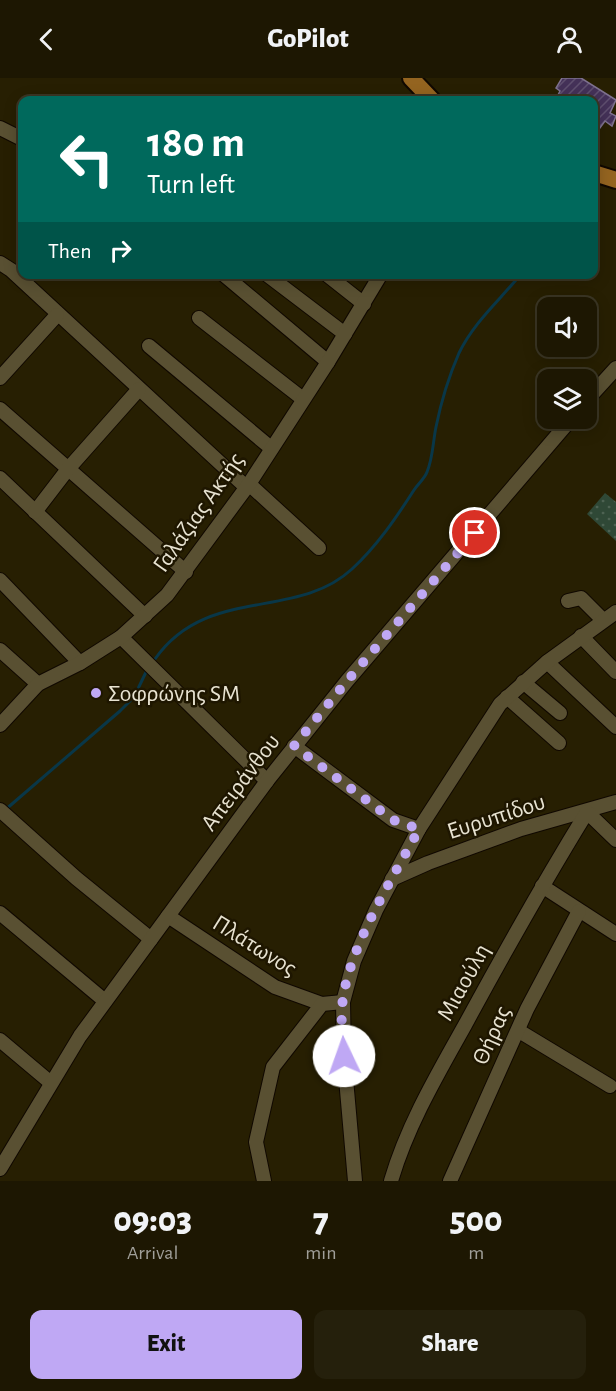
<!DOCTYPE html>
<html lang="en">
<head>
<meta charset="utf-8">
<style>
  body { margin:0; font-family:"Alegreya Sans",sans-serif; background:#25200c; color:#f1f3f6; height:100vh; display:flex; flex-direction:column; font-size:22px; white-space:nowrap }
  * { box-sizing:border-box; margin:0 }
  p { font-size:20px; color:#a09f99 }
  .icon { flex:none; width:33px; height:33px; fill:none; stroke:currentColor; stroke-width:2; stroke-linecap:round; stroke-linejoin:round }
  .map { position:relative; height:1103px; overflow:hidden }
  .details { display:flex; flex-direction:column; background:#1d1702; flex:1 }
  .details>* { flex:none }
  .banner { position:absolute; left:18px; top:18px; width:580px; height:183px; border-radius:12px; box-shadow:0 3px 15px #0003,0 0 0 2px #3b3624; background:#00695c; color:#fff; overflow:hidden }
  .controls { position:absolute; left:537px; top:219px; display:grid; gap:12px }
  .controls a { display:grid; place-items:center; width:60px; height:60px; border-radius:12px; background:#1d1702; box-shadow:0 3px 15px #0003,0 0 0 2px #3b3624; font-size:30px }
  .pin { position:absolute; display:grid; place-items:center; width:51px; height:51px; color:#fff; margin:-26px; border:3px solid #fff; border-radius:50%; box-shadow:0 2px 6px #0007 }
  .me { position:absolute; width:66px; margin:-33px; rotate:357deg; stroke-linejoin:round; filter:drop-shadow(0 0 4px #0008) }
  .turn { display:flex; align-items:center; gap:21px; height:126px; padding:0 30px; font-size:27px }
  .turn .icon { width:78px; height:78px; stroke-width:2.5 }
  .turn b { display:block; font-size:42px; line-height:51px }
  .then { display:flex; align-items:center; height:57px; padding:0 30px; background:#0003; gap:12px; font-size:22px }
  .eta { display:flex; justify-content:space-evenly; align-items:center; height:102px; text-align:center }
  .eta b { font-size:36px; font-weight:800; line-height:42px }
  .cta { display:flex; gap:12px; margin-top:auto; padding:12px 30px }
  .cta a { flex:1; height:69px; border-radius:12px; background:#bfa8f4; color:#111; font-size:24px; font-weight:800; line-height:69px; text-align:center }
  .cta a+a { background:#25200c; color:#f1f3f6 }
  header { display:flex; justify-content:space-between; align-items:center; height:78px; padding:0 30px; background:#1d1702; font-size:27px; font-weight:800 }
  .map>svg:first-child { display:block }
  .grass { fill:url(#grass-dots) }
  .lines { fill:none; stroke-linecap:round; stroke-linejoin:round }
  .stream { stroke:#093748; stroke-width:3 }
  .building { fill:url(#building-hatch); stroke:#7e718e; stroke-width:1.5 }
  .minor-casing { stroke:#100800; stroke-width:16 }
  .major-casing { stroke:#100800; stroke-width:20 }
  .minor { stroke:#595032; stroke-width:14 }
  .major { stroke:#946420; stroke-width:16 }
  .route { stroke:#bfa8f4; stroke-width:10; stroke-dasharray:0 18 }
  .poi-dot { fill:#bfa8f4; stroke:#1e1600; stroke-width:2 }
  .labels { text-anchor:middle; stroke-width:5; stroke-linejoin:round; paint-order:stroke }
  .street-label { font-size:24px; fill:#e8e3d1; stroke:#1e1600 }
  .poi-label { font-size:24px; fill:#e8e3d1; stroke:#1e1600; text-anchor:start }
</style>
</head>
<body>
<header><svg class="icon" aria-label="back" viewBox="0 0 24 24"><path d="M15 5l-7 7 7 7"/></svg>GoPilot<svg class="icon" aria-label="person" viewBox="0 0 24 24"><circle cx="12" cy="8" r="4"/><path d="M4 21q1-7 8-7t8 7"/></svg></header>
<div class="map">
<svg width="616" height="1103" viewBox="0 0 616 1103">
  <defs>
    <pattern id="grass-dots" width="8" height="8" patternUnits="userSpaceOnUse" patternTransform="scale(1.5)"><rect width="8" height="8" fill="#2f4836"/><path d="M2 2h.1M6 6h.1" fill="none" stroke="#4d6252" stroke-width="1.8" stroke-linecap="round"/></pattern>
    <pattern id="building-hatch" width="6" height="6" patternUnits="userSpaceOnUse" patternTransform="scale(1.5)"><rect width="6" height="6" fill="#443158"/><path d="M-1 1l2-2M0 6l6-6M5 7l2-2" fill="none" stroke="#5f4f6f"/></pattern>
  </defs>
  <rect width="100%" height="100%" fill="#271f02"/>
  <path class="grass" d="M 605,415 L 616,424 L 616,463 L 587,436 Z"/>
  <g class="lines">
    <g class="stream">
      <path d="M 155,581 C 207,507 296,543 352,491 C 377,468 396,440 414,412 C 418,406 425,400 427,394 C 433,380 433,363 436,349 C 441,324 449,298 459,275 C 474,244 500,222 521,196"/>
      <path d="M 5,732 L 120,633 L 134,619 L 147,592"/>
    </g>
  </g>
  <path class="building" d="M 562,0 L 581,0 L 616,22 L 610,35 L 616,38 L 612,48 L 605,43 L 594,58 L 594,22 L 563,22 L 557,19 L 560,13 L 556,10 Z"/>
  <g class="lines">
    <defs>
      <g id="minor">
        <path d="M 0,50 L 22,61"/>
        <path d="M 0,185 L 11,192 L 246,409"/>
        <path d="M 223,196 L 328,284"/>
        <path d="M 266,196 L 345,256"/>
        <path d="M 326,196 L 364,226"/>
        <path d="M 199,240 L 303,321"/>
        <path d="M 149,268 L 271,370"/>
        <path d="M 0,300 L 57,237"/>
        <path d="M 586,323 L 616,290"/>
        <path d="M 0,331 L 186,494"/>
        <path d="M 0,400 L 145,538"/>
        <path d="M 249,406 L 319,470"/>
        <path d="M 35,434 L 68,391 L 139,311"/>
        <path d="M 0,502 L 80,585"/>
        <path d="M 568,523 L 581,520 L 603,542"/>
        <path d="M 581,558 L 616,594"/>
        <path d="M 121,559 L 267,703"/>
        <path d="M 0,572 L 38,606"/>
        <path d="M 547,584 L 616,649"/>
        <path d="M 523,604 L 560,635"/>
        <path d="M 507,619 L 559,665"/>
        <path d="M 0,647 L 38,606 L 80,585 L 121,559 L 167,517 L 249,406 L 328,284 L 381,196"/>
        <path d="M 294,668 L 393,742 L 419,751"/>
        <path d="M 0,732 L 76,800 L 151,861"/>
        <path d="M 392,801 L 428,785 L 521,751 L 616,724"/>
        <path d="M 542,808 L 616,856"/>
        <path d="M 0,835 L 105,923"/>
        <path d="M 168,838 L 275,909 L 322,926"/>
        <path d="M 519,953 L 610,1008"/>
        <path d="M 0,962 L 51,1005"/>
        <path d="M 0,1091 L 80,958 L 267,703 L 347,603 L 572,340"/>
        <path d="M 264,1103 L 256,1064 L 273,989 L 322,926 L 343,924"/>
        <path d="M 355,1103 L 344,978 L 343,924 L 354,883 L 376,832 L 419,751 L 500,626 L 547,584 L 616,534"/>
        <path d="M 391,1103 C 407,1048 437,997 465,947 C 504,875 544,804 587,734 L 616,762"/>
        <path d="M 450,1103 L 527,931 L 579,833"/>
      </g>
      <g id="major">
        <path d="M 411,0 L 432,22"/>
        <path d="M 594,95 L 616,102"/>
      </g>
    </defs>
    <use href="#minor" class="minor-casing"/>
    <use href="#major" class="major-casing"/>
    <use href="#minor" class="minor"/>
    <use href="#major" class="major"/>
  </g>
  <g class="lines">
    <path class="route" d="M 344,978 C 342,957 340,935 344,914 C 355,859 393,800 419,751 L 393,742 L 294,668 L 347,603 L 475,455"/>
  </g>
  <circle class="poi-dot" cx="96" cy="615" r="6"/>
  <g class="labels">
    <g class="street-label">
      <text transform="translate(198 434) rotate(-55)" y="8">Γαλάζιας Ακτής</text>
      <text transform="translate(240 704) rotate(-53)" y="8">Απειράνθου</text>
      <text transform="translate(496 738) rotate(-18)" y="8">Ευρυπίδου</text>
      <text transform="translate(255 867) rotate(32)" y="8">Πλάτωνος</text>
      <text transform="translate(463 904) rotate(-61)" y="8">Μιαούλη</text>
      <text transform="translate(491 957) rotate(-66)" y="8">Θήρας</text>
    </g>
    <g class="poi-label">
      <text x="108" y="623">Σοφρώνης SM</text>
    </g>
  </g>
</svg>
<div class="controls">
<a><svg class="icon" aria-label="sound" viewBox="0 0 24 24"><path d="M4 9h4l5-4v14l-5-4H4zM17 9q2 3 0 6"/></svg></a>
<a><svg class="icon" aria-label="layers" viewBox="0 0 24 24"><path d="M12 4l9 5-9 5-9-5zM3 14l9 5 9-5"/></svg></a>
</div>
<div class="pin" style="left:475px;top:455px;background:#d93025"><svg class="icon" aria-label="arrive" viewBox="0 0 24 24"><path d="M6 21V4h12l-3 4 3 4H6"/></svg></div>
<svg class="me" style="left:344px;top:978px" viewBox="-20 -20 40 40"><circle r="19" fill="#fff"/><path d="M0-13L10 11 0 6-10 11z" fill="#bfa8f4"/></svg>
<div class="banner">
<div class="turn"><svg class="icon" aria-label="left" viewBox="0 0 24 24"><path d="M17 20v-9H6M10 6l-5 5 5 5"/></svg><div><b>180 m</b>Turn left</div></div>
<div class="then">Then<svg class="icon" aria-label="right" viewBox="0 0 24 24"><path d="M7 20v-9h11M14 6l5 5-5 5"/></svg></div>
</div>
</div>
<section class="details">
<div class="eta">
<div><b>09:03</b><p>Arrival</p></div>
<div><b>7</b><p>min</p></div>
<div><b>500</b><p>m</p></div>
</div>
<div class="cta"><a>Exit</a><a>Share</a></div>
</section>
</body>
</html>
